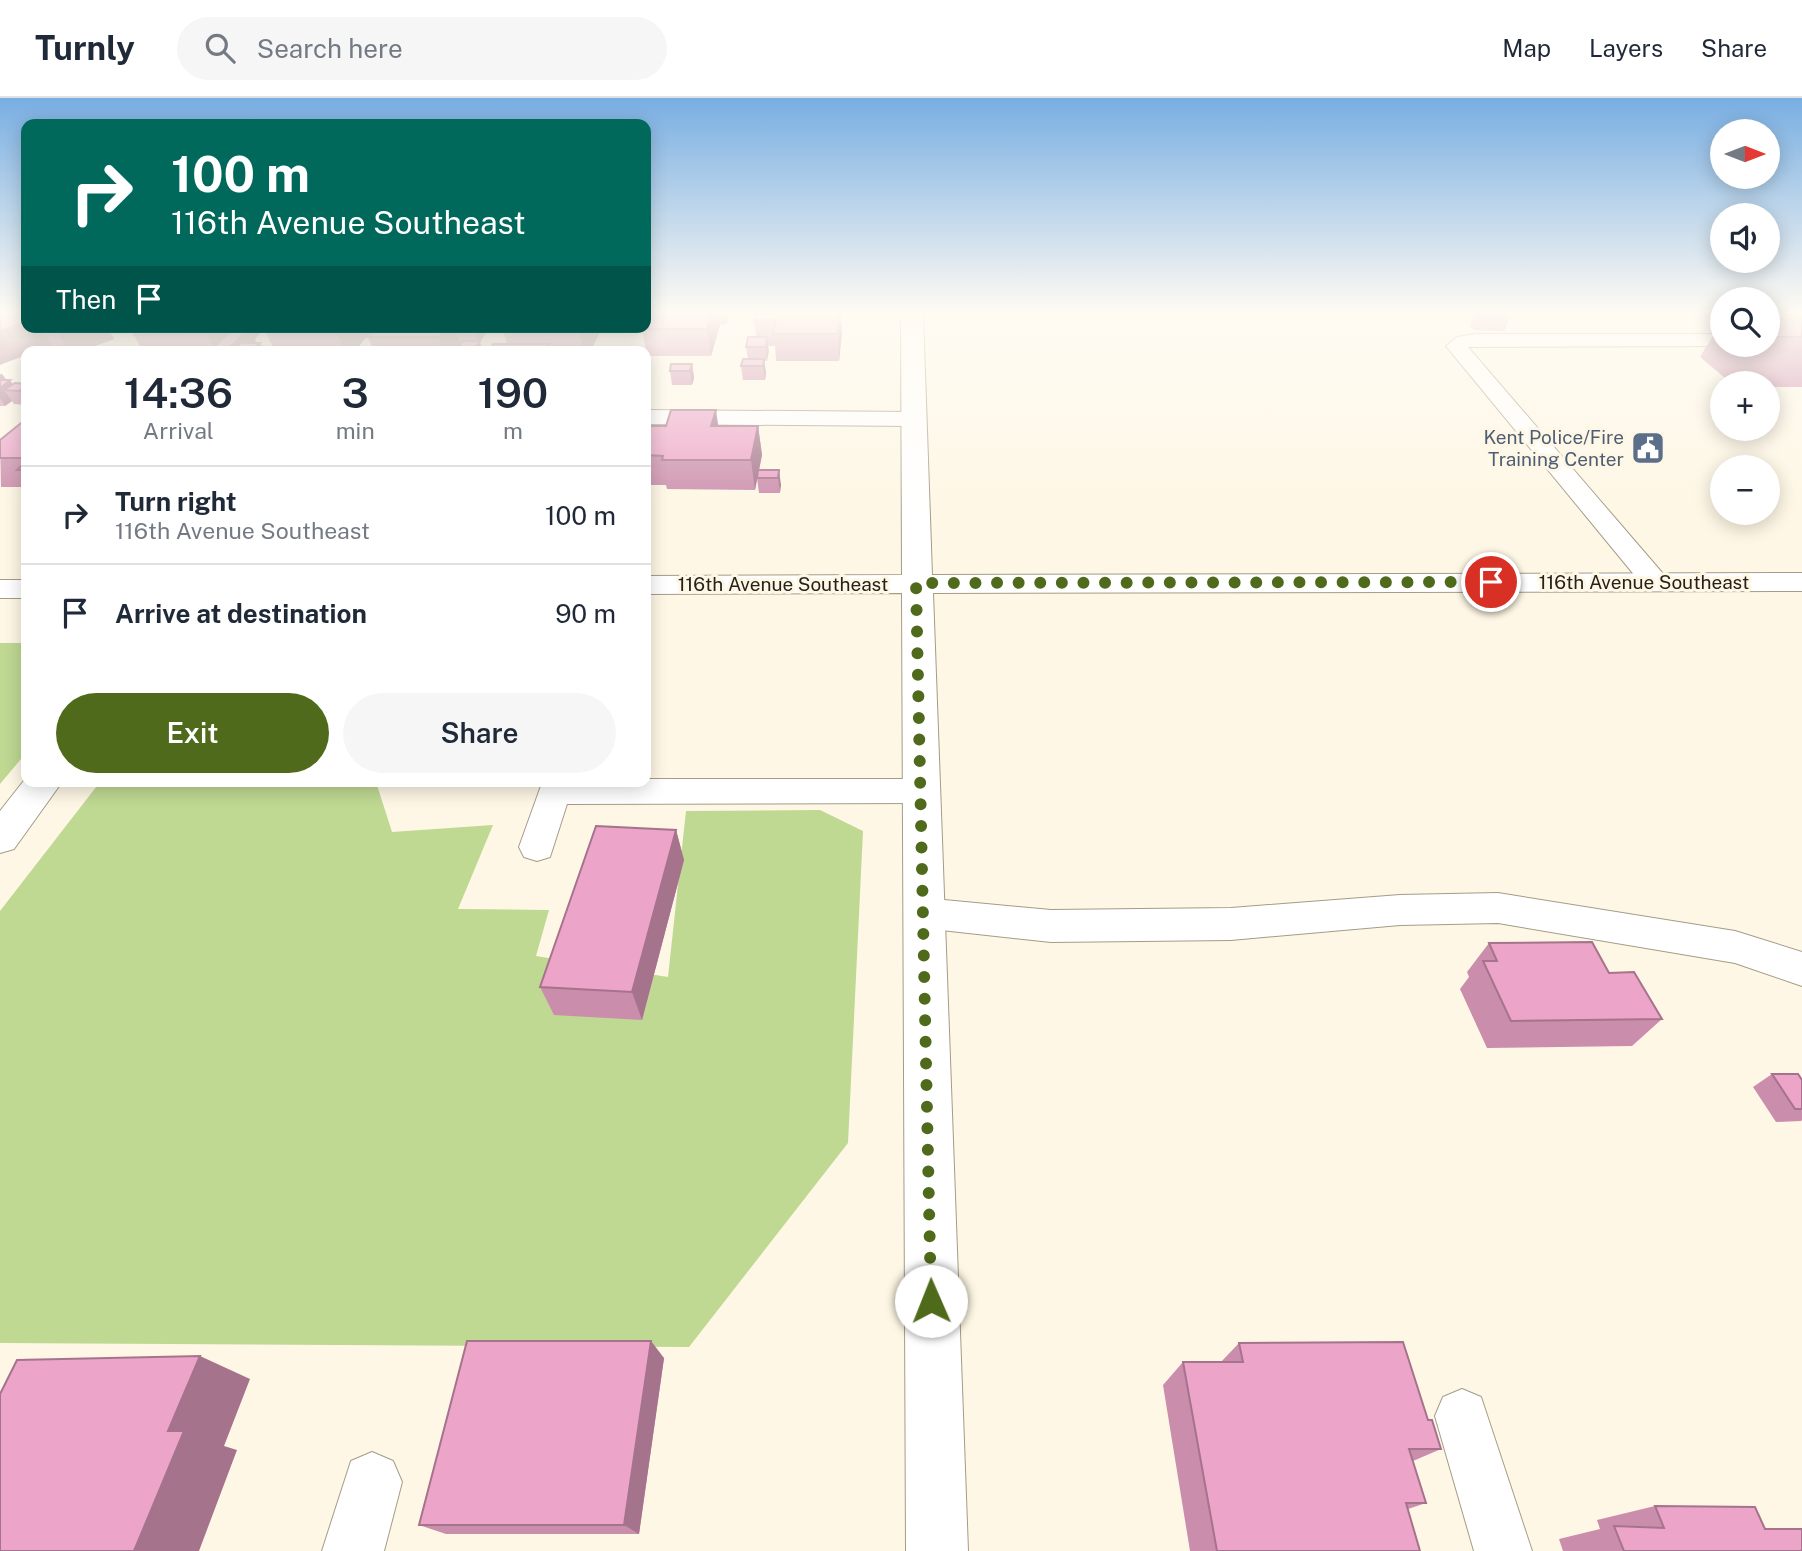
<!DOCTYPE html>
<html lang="en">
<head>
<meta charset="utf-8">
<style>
  body { margin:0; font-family:"Public Sans",sans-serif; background:#f6f6f7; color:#1f2937; height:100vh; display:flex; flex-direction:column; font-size:26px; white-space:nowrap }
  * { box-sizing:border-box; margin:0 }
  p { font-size:23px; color:#747a83 }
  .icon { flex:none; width:38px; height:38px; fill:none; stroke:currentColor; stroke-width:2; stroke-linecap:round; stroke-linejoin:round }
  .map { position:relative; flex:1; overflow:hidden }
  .side { position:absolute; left:21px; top:248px; width:630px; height:441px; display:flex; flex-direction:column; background:#fff; border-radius:14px; box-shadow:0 4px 18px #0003 }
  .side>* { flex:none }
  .hud { position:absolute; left:21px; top:21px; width:630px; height:214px; border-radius:14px; box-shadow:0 4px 18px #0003; background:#00695c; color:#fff; overflow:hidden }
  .needle { width:46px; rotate:90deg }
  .controls { position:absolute; left:1710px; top:21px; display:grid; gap:14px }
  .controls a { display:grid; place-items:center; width:70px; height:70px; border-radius:50%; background:#fff; box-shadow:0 4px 18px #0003; font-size:35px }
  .pin { position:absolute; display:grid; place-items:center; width:60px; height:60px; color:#fff; margin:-30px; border:4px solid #fff; border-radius:50%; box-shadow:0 2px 7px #0007 }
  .me { position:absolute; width:77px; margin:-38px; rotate:359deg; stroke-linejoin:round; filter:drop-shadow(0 0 5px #0008) }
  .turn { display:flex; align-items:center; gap:24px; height:147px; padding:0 35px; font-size:32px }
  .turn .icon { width:91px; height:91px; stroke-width:2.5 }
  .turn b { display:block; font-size:49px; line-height:60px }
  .then { display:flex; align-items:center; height:66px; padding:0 35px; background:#0003; gap:14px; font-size:26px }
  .eta { display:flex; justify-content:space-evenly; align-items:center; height:119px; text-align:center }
  .eta b { font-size:42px; font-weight:600; line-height:49px }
  .cta { display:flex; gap:14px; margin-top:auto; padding:14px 35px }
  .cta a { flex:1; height:80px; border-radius:42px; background:#506a1c; color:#fff; font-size:28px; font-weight:600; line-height:80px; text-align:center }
  .cta a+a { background:#f6f6f7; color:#1f2937 }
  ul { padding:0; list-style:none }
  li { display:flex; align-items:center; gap:21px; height:98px; padding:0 35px; border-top:2px solid #e0e1e3 }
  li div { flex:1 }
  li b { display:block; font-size:26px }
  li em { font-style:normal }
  header { display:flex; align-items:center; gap:42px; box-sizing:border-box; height:98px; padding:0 35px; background:#fff; border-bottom:2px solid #e0e1e3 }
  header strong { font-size:33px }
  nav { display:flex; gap:38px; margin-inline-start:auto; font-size:24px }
  .search { width:490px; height:63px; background:#f6f6f7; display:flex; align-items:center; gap:18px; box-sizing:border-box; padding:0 24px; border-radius:38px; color:#747a83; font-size:26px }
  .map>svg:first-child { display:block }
  .green { fill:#bfd892 }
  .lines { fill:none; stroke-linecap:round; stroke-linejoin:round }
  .lane-casing { stroke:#a49c87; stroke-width:2 }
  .street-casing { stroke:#a49c87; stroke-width:2 }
  .secondary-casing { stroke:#a49c87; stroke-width:2 }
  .lane { fill:#fff; fill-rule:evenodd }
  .street { fill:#fff; fill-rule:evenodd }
  .secondary { fill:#fff; fill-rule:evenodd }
  .wall { fill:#cb8dac }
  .shaded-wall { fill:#a5738c }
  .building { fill:#eca4c8; stroke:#a5738c; stroke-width:2 }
  .route { stroke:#506a1c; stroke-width:12; stroke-dasharray:0 21.6 }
  .labels { text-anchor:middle; stroke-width:6; stroke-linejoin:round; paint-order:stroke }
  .far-service-label { font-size:19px; fill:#4e5e75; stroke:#fef7e5; text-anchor:end }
  .far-street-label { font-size:19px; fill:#25221a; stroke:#fef7e5 }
</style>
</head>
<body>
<header>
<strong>Turnly</strong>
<div class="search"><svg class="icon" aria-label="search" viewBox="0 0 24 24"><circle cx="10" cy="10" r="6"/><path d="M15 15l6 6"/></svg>Search here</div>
<nav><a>Map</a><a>Layers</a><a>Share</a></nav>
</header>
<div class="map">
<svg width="1802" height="1453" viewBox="0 0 1802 1453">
  <rect width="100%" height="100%" fill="#fef7e5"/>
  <g class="green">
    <path d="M 0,545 L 26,545 L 26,655 L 0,686 Z"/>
    <path d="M 100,684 L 376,684 L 392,734 L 493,727 L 458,811 L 549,812 L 536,858 L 668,879 L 686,713 L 820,712 L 863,733 L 848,1045 L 689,1249 L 0,1245 L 0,813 Z"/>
  </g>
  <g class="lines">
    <defs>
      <g id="lane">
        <path d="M 1476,236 L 1722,236 L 1722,247 L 1727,247 L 1722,248 L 1468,249 L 1665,478 L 1669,484 L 1665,490 L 1655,492 L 1645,490 L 1446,248 L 1457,239 Z"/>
        <path d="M 646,312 L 913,314 L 921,316 L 924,321 L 921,326 L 913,328 L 646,326 Z"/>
        <path d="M 646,681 L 920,681 L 932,684 L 937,693 L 932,702 L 920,705 L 567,706 L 550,759 L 537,763 L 524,759 L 519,749 L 542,685 L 646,684 Z"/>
        <path d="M 1498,795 L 1735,833 L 1802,854 L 1802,888 L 1735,865 L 1498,825 L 1400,827 L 1231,842 L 1051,844 L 923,830 L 910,826 L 904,815 L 910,804 L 923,800 L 1051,812 L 1231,810 L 1400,797 Z"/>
        <path d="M 1462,1291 L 1481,1299 L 1532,1453 L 1474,1453 L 1435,1318 L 1443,1299 Z"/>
      </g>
      <g id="street">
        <path d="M 26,680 L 26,684 L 62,684 L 14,751 L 0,755 L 0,713 Z"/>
        <path d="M 372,1354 L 393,1363 L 402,1384 L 384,1453 L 322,1453 L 351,1363 Z"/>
      </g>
      <g id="secondary">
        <path d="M 901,216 L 923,216 L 932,477 L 1802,475 L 1802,493 L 933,495 L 968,1453 L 906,1453 L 902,495 L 646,496 L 646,478 L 902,477 Z"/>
        <rect x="0" y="482" width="26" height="18"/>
      </g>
    </defs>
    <use href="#lane" class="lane-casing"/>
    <use href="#street" class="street-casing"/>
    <use href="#secondary" class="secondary-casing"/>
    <use href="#lane" class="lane"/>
    <use href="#street" class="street"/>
    <use href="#secondary" class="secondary"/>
  </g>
  <g class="wall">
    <path d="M 648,216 L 727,216 L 728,224 L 726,227 L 720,227 L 711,258 L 647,258 L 642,231 Z"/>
    <path d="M 755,216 L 842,235 L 839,263 L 776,263 L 775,248 L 768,248 L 767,263 L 764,263 L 766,275 L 765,282 L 743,282 L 741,268 L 748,261 L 746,249 L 756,239 L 754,222 Z"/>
    <path d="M 1474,216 L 1507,216 L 1510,219 L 1504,233 L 1474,232 L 1470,228 Z"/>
    <path d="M 1768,216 L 1802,216 L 1802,289 L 1768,289 L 1768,285 L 1731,285 L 1700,259 L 1722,223 L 1722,247 L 1768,247 Z"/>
    <path d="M 26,229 L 107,229 L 114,241 L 78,254 L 64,254 L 52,248 L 36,254 L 26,254 Z"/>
    <path d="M 141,229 L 265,229 L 255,241 L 256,243 L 254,245 L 264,254 L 143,254 L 134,237 Z"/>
    <path d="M 267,229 L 370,229 L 371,233 L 354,254 L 275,254 L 266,234 L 268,232 Z"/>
    <path d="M 376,229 L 487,229 L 488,232 L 480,244 L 483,254 L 374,254 L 368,239 Z"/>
    <path d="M 502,229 L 599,229 L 600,234 L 590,254 L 489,254 L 507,246 Z"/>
    <path d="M 692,266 L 694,280 L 692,287 L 672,287 L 670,273 Z"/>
    <path d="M 0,276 L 2,276 L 6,282 L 13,286 L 26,286 L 26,307 L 14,306 L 12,303 L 5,308 L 0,308 Z"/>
    <path d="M 26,321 L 26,389 L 1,389 L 0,342 Z"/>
    <path d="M 718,328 L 758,328 L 762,357 L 759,372 L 779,372 L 780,395 L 759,395 L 757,380 L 755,392 L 667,391 L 666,387 L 646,387 L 646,333 Z"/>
    <path d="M 431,684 L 523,684 L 522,687 Z"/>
    <path d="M 676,732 L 684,762 L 642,922 L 554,917 L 540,889 Z"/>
    <path d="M 1489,845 L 1609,875 L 1662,921 L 1632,948 L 1487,950 L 1460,891 L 1469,879 L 1467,874 Z"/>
    <path d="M 1772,976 L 1802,982 L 1802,1022 L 1801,1023 L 1776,1024 L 1753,989 Z"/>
    <path d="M 1239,1245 L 1428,1322 L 1441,1351 L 1413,1363 L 1426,1405 L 1408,1411 L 1420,1453 L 1190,1453 L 1163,1287 L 1183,1264 L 1221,1264 Z"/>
    <path d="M 664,1260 L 639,1436 L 446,1436 L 419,1427 Z"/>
    <path d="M 1655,1408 L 1765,1431 L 1802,1453 L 1563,1453 L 1559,1441 L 1600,1431 L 1597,1422 Z"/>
  </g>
  <g class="shaded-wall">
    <path d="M 712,216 L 719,216 L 720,227 L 711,258 L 707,231 Z"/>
    <path d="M 840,216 L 841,216 L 842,235 L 839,263 L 838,236 Z"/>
    <path d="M 26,224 L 26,229 L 40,229 L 52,248 L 36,254 L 26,254 L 26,257 L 0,267 L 0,233 Z"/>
    <path d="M 107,229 L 114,241 L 78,254 L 69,254 L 54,230 Z"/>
    <path d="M 212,229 L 230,229 L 236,243 L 248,229 L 265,229 L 255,241 L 256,243 L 248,251 L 234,251 L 235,254 L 228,254 L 227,252 L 216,252 L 207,235 Z"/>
    <path d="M 336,229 L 370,229 L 371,233 L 354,254 L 345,254 L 337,235 Z"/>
    <path d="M 446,229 L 455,229 L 461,247 L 457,254 L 444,254 L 439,239 Z"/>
    <path d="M 472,229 L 487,229 L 488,232 L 480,244 L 483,254 L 473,254 L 478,247 Z"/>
    <path d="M 582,229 L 599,229 L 600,234 L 590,254 L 584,254 L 579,235 Z"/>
    <path d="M 767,239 L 769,253 L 767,263 L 766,249 Z"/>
    <path d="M 260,245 L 264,254 L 255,254 L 253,251 Z"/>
    <path d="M 764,261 L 766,275 L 765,282 L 763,268 Z"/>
    <path d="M 692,266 L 694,280 L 692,287 L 690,273 Z"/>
    <path d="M 2,276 L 8,284 L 10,282 L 17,293 L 4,292 L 12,303 L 5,308 L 0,300 L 0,277 Z"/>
    <path d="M 26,288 L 26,303 L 19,293 Z"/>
    <path d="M 716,312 L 720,340 L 711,328 Z"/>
    <path d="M 758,328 L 762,357 L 755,392 L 751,362 Z"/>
    <path d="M 779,372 L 781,387 L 780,395 L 778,380 Z"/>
    <path d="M 676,732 L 684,762 L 642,922 L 632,894 Z"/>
    <path d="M 651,1243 L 664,1260 L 639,1436 L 624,1427 Z"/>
    <path d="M 200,1258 L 250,1281 L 224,1348 L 237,1352 L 199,1453 L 134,1453 L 168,1333 Z"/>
  </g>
  <g class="building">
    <path d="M 0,216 L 26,216 L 26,224 L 0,233 Z"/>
    <path d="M 648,216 L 712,216 L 707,231 L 642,231 L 642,229 L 646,229 L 646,221 Z"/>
    <path d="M 755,216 L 840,216 L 838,236 L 773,236 L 776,222 L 754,222 Z"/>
    <path d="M 1478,216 L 1507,216 L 1510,219 L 1480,219 Z"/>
    <rect x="1768" y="216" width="34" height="23"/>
    <path d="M 141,229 L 212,229 L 207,235 L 134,237 Z"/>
    <path d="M 235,229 L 250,229 L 227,252 L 211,252 Z"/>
    <path d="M 271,229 L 341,229 L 337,235 L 266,234 Z"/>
    <path d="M 376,229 L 446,229 L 439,239 L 368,239 Z"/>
    <path d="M 513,229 L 582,229 L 579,235 L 510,234 Z"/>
    <path d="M 748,239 L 767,239 L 766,249 L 746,249 Z"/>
    <path d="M 463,243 L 480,243 L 473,254 L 455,254 Z"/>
    <path d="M 240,245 L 260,245 L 253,251 L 234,251 Z"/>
    <path d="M 493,246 L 549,246 L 545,252 L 568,251 L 567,254 L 489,254 Z"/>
    <path d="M 743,261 L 764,261 L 763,268 L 741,268 Z"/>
    <path d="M 671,266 L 692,266 L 690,273 L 670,273 Z"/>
    <path d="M 0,282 L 10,282 L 0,290 Z"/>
    <path d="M 15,285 L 26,286 L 26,288 L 19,293 L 4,292 Z"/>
    <path d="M 671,312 L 716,312 L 711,328 L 758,328 L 751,362 L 662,362 L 663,358 L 646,357 L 646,333 L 648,328 L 666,328 Z"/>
    <path d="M 26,321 L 26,360 L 0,360 L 0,342 Z"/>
    <path d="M 26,364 L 26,372 L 17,372 Z"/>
    <path d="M 758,372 L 779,372 L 778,380 L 757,380 Z"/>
    <path d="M 596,728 L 676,732 L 632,894 L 540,889 Z"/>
    <path d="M 1592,844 L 1609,875 L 1634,874 L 1662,921 L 1511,923 L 1483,863 L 1497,863 L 1489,845 Z"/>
    <path d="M 1772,976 L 1798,976 L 1802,982 L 1802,1011 L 1795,1011 Z"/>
    <path d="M 467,1243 L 651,1243 L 624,1427 L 419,1427 Z"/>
    <path d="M 1403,1244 L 1428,1322 L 1432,1322 L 1441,1351 L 1409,1351 L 1426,1405 L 1406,1405 L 1420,1453 L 1217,1453 L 1183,1264 L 1243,1264 L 1239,1245 Z"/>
    <path d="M 200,1258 L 168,1333 L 184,1333 L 134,1453 L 0,1453 L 0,1296 L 17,1262 Z"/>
    <path d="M 1655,1408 L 1755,1409 L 1765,1431 L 1802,1431 L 1802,1453 L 1624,1453 L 1614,1428 L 1664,1430 Z"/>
  </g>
  <linearGradient id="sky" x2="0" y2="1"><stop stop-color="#78aee2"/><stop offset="0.51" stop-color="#fffbf3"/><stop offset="1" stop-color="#fffbf3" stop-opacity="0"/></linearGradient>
  <rect width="1802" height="420" fill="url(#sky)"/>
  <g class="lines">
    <path class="route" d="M 931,1203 L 916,485 L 1491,484"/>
  </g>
  <defs>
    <symbol id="civic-square" viewBox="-11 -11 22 22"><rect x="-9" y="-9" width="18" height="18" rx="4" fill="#5c6f8a" stroke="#fef7e5"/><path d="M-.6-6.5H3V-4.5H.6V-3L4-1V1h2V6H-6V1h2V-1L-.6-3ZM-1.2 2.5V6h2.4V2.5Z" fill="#fff"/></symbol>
  </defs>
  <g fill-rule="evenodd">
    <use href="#civic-square" x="1629" y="331" width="38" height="38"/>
  </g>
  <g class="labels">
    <g class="far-service-label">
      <text x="1624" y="346">Kent Police/Fire<tspan x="1624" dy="22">Training Center</tspan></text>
    </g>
    <g class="far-street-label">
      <text x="1644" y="491">116th Avenue Southeast</text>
      <text x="783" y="493">116th Avenue Southeast</text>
    </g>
  </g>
</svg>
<div class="controls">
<a><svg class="needle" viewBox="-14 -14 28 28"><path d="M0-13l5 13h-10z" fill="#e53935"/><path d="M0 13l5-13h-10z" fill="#747a83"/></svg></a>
<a><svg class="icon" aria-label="sound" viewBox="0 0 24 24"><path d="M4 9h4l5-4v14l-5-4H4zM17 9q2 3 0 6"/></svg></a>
<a><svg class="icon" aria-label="search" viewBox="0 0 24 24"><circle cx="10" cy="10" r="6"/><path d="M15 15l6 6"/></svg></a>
<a>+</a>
<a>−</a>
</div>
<div class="pin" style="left:1491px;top:484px;background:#d93025"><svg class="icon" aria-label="arrive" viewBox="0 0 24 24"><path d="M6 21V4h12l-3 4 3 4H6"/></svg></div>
<svg class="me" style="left:931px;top:1203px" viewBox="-20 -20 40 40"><circle r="19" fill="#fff"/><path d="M0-13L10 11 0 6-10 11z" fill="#506a1c"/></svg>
<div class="hud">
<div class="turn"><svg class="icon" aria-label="right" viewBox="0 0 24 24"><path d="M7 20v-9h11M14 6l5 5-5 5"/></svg><div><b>100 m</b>116th Avenue Southeast</div></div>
<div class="then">Then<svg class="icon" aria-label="arrive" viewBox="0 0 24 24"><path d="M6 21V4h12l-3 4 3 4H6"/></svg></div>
</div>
<section class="side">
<div class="eta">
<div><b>14:36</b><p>Arrival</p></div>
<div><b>3</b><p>min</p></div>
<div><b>190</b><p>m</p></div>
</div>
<ul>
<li><svg class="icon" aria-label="right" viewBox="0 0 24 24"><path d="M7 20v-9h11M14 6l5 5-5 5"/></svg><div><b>Turn right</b><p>116th Avenue Southeast</p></div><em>100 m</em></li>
<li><svg class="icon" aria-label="arrive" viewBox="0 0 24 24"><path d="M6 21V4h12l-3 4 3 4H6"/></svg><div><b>Arrive at destination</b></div><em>90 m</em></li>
</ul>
<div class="cta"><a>Exit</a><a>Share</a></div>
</section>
</div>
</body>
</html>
